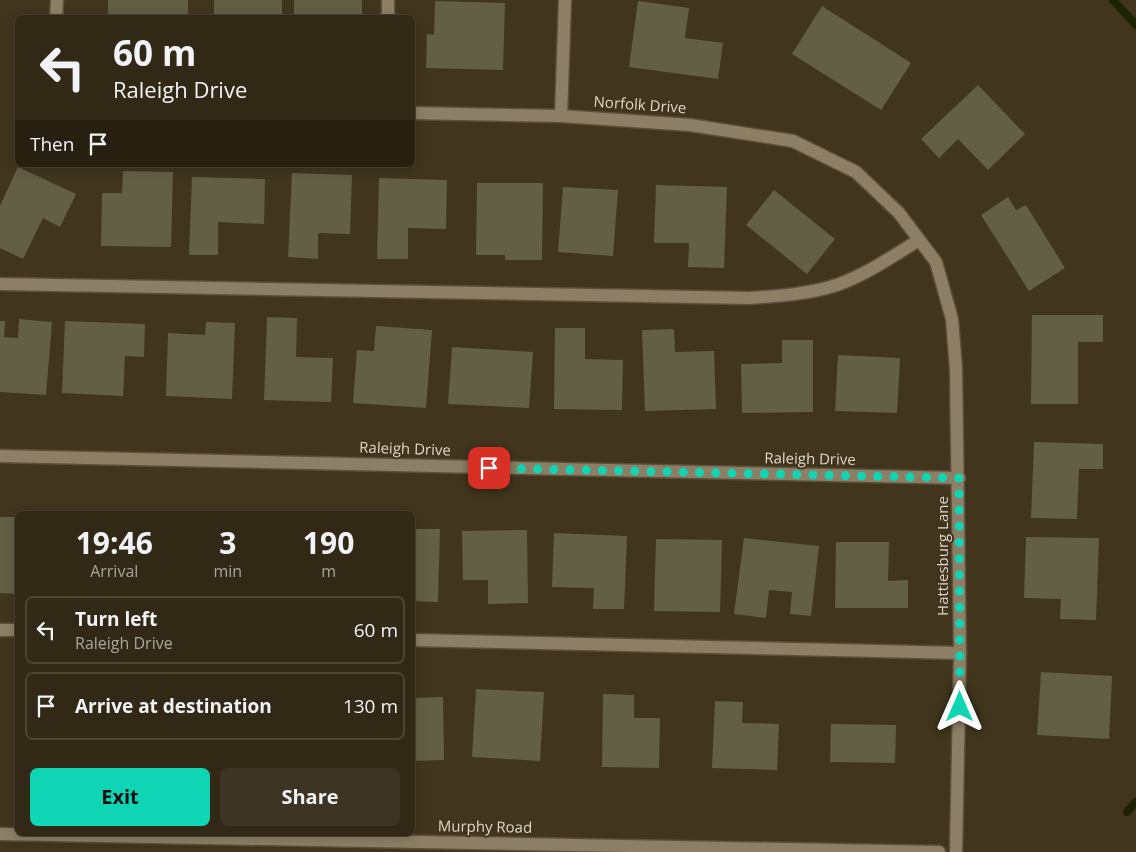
<!DOCTYPE html>
<html lang="en">
<head>
<meta charset="utf-8">
<style>
  body { margin:0; font-family:"Open Sans",sans-serif; background:#3d3423; color:#f1f3f6; height:100vh; display:flex; flex-direction:column; font-size:19px; white-space:nowrap }
  * { box-sizing:border-box; margin:0 }
  p { font-size:16px; color:#a8a6a1 }
  .icon { flex:none; width:28px; height:28px; fill:none; stroke:currentColor; stroke-width:2; stroke-linecap:round; stroke-linejoin:round }
  .map { position:relative; flex:1; overflow:hidden }
  .panel { position:absolute; left:15px; top:511px; width:400px; height:325px; display:flex; flex-direction:column; background:#312816; border-radius:8px; box-shadow:0 2px 12px #0003,0 0 0 1px #4c4435 }
  .panel>* { flex:none }
  .hud { position:absolute; left:15px; top:15px; width:400px; height:152px; border-radius:8px; box-shadow:0 2px 12px #0003,0 0 0 1px #4c4435; background:#312816; color:#f1f3f6; overflow:hidden }
  .pin { position:absolute; display:grid; place-items:center; width:42px; height:42px; color:#fff; margin:-21px; border-radius:10px; box-shadow:0 2px 8px #0006 }
  .me { position:absolute; width:55px; margin:-28px; rotate:0deg; stroke-linejoin:round; filter:drop-shadow(0 0 4px #0008) }
  .turn { display:flex; align-items:center; gap:18px; height:105px; padding:0 15px; font-size:22px }
  .turn .icon { width:65px; height:65px; stroke-width:2.5 }
  .turn b { display:block; font-size:35px; line-height:42px }
  .then { display:flex; align-items:center; height:48px; padding:0 15px; background:#0003; gap:10px; font-size:19px }
  .eta { display:flex; justify-content:space-evenly; align-items:center; height:85px; text-align:center }
  .eta b { font-size:30px; font-weight:700; line-height:35px }
  .button { display:flex; gap:10px; margin-top:auto; padding:10px 15px }
  .button a { flex:1; height:58px; border-radius:8px; background:#0fd5b4; color:#111; font-size:20px; font-weight:700; line-height:58px; text-align:center }
  .button a+a { background:#3d3423; color:#f1f3f6 }
  ul { padding:0; list-style:none }
  li { display:flex; align-items:center; gap:15px; height:68px; margin:0 10px 8px; padding:0 5px; border:2px solid #4c4435; border-radius:8px }
  li div { flex:1 }
  li b { display:block; font-size:19px }
  li em { font-style:normal }
  .map>svg:first-child { display:block }
  .lines { fill:none; stroke-linecap:round; stroke-linejoin:round }
  .stream { stroke:#1c2300; stroke-width:8 }
  .building { fill:#635f44 }
  .lane-casing { stroke:#5b503b; stroke-width:15 }
  .street-casing { stroke:#5b503b; stroke-width:15 }
  .secondary-casing { stroke:#5b503b; stroke-width:15 }
  .lane { stroke:#8d7f65; stroke-width:12 }
  .street { stroke:#8d7f65; stroke-width:12 }
  .secondary { stroke:#8d7f65; stroke-width:12 }
  .route { stroke:#0fd5b4; stroke-width:9; stroke-dasharray:0 16.2 }
  .labels { text-anchor:middle; stroke-width:4; stroke-linejoin:round; paint-order:stroke }
  .street-label { font-size:15px; fill:#dfd7c9; stroke:#41351d }
</style>
</head>
<body>
<div class="map">
<svg width="1136" height="852" viewBox="0 0 1136 852">
  <rect width="100%" height="100%" fill="#41351d"/>
  <g class="lines">
    <g class="stream">
      <path d="M 1113,0 L 1136,25"/>
      <path d="M 1127,812 L 1136,802"/>
    </g>
  </g>
  <g class="building">
    <rect x="108" y="0" width="80" height="18"/>
    <rect x="214" y="0" width="68" height="18"/>
    <rect x="294" y="0" width="68" height="18"/>
    <path d="M 435,1 L 505,3 L 503,70 L 426,68 L 427,34 L 434,35 Z"/>
    <path d="M 638,1 L 689,8 L 685,38 L 723,43 L 718,79 L 629,67 Z"/>
    <path d="M 822,6 L 911,63 L 881,110 L 792,54 Z"/>
    <path d="M 978,85 L 1025,134 L 988,170 L 958,139 L 939,158 L 921,139 Z"/>
    <path d="M 18,167 L 76,194 L 60,227 L 43,218 L 23,259 L 0,248 L 0,206 Z"/>
    <path d="M 123,171 L 173,172 L 171,247 L 101,246 L 102,193 L 122,193 Z"/>
    <path d="M 292,173 L 352,175 L 350,234 L 318,233 L 318,259 L 288,257 Z"/>
    <path d="M 192,177 L 265,179 L 264,224 L 218,222 L 218,255 L 189,255 Z"/>
    <path d="M 379,178 L 447,180 L 446,229 L 408,228 L 408,259 L 377,259 Z"/>
    <path d="M 477,183 L 543,183 L 542,260 L 505,260 L 505,255 L 476,255 Z"/>
    <path d="M 656,185 L 727,187 L 724,268 L 688,267 L 689,243 L 654,243 Z"/>
    <path d="M 563,187 L 618,190 L 613,256 L 558,252 Z"/>
    <path d="M 774,190 L 835,239 L 807,274 L 746,225 Z"/>
    <path d="M 1008,197 L 1016,210 L 1026,205 L 1065,268 L 1029,291 L 981,215 Z"/>
    <path d="M 1032,315 L 1103,315 L 1103,342 L 1078,342 L 1078,404 L 1031,404 Z"/>
    <path d="M 267,317 L 297,318 L 296,357 L 333,358 L 331,402 L 264,400 Z"/>
    <path d="M 19,319 L 52,322 L 46,395 L 0,392 L 0,321 L 5,321 L 4,337 L 18,338 Z"/>
    <path d="M 65,321 L 145,324 L 144,357 L 125,356 L 123,396 L 62,393 Z"/>
    <path d="M 206,322 L 235,323 L 232,399 L 166,396 L 168,333 L 205,335 Z"/>
    <path d="M 376,326 L 432,330 L 426,408 L 353,403 L 357,350 L 374,351 Z"/>
    <path d="M 555,328 L 585,328 L 585,359 L 623,360 L 622,410 L 554,409 Z"/>
    <path d="M 674,329 L 675,352 L 714,351 L 716,409 L 645,411 L 642,330 Z"/>
    <path d="M 782,340 L 813,340 L 813,412 L 742,413 L 741,364 L 782,363 Z"/>
    <path d="M 452,347 L 533,352 L 529,408 L 448,404 Z"/>
    <path d="M 838,355 L 900,358 L 897,413 L 835,411 Z"/>
    <path d="M 1034,442 L 1103,444 L 1103,469 L 1079,469 L 1077,519 L 1031,518 Z"/>
    <path d="M 0,517 L 18,517 L 17,594 L 0,593 Z"/>
    <path d="M 412,529 L 440,529 L 438,602 L 412,601 Z"/>
    <path d="M 527,530 L 528,603 L 488,604 L 488,580 L 463,580 L 462,531 Z"/>
    <path d="M 554,533 L 627,536 L 624,609 L 593,609 L 594,588 L 552,587 Z"/>
    <path d="M 1026,537 L 1099,538 L 1096,620 L 1060,619 L 1061,599 L 1024,598 Z"/>
    <path d="M 744,538 L 819,546 L 811,616 L 790,614 L 792,592 L 769,590 L 766,618 L 734,614 Z"/>
    <path d="M 656,539 L 722,540 L 720,612 L 654,611 Z"/>
    <path d="M 836,542 L 889,542 L 888,581 L 908,580 L 908,608 L 835,608 Z"/>
    <path d="M 1041,672 L 1112,676 L 1109,739 L 1037,735 Z"/>
    <path d="M 476,689 L 544,692 L 540,761 L 472,757 Z"/>
    <path d="M 603,694 L 634,695 L 634,718 L 660,718 L 659,768 L 602,767 Z"/>
    <path d="M 443,697 L 444,760 L 412,761 L 412,698 Z"/>
    <path d="M 715,701 L 743,702 L 742,723 L 779,724 L 777,770 L 712,768 Z"/>
    <path d="M 831,724 L 896,725 L 895,763 L 830,762 Z"/>
  </g>
  <g class="lines">
    <defs>
      <g id="lane">
        <path d="M 388,18 L 388,0"/>
        <path d="M 0,284 L 749,298 C 779,296 809,294 837,285 C 867,274 893,256 919,240"/>
        <path d="M 0,630 L 18,630"/>
        <path d="M 412,640 L 960,653"/>
      </g>
      <g id="street">
        <path d="M 56,18 L 57,0"/>
        <path d="M 412,113 L 561,116 L 690,125 L 793,141 L 856,172 L 899,213 L 936,262 L 952,319 L 956,369 L 960,653 L 956,852"/>
        <path d="M 561,116 L 565,0"/>
        <path d="M 0,456 L 959,478"/>
      </g>
      <path id="secondary" d="M 0,834 L 939,852"/>
    </defs>
    <use href="#lane" class="lane-casing"/>
    <use href="#street" class="street-casing"/>
    <use href="#secondary" class="secondary-casing"/>
    <use href="#lane" class="lane"/>
    <use href="#street" class="street"/>
    <use href="#secondary" class="secondary"/>
  </g>
  <g class="lines">
    <path class="route" d="M 489,468 L 959,478 L 960,707"/>
  </g>
  <g class="labels">
    <g class="street-label">
      <text transform="translate(640 105) rotate(4)" y="5">Norfolk Drive</text>
      <text transform="translate(405 449) rotate(2)" y="5">Raleigh Drive</text>
      <text transform="translate(810 459) rotate(1)" y="5">Raleigh Drive</text>
      <text transform="translate(943 556) rotate(-90)" y="5">Hattiesburg Lane</text>
      <text transform="translate(485 827) rotate(1)" y="5">Murphy Road</text>
    </g>
  </g>
</svg>
<div class="pin" style="left:489px;top:468px;background:#d93025"><svg class="icon" aria-label="arrive" viewBox="0 0 24 24"><path d="M6 21V4h12l-3 4 3 4H6"/></svg></div>
<svg class="me" style="left:960px;top:707px" viewBox="-20 -20 40 40"><path d="M0-17L14 15 0 8-14 15z" fill="#0fd5b4" stroke="#fff" stroke-width="4"/></svg>
<div class="hud">
<div class="turn"><svg class="icon" aria-label="left" viewBox="0 0 24 24"><path d="M17 20v-9H6M10 6l-5 5 5 5"/></svg><div><b>60 m</b>Raleigh Drive</div></div>
<div class="then">Then<svg class="icon" aria-label="arrive" viewBox="0 0 24 24"><path d="M6 21V4h12l-3 4 3 4H6"/></svg></div>
</div>
<section class="panel">
<div class="eta">
<div><b>19:46</b><p>Arrival</p></div>
<div><b>3</b><p>min</p></div>
<div><b>190</b><p>m</p></div>
</div>
<ul>
<li><svg class="icon" aria-label="left" viewBox="0 0 24 24"><path d="M17 20v-9H6M10 6l-5 5 5 5"/></svg><div><b>Turn left</b><p>Raleigh Drive</p></div><em>60 m</em></li>
<li><svg class="icon" aria-label="arrive" viewBox="0 0 24 24"><path d="M6 21V4h12l-3 4 3 4H6"/></svg><div><b>Arrive at destination</b></div><em>130 m</em></li>
</ul>
<div class="button"><a>Exit</a><a>Share</a></div>
</section>
</div>
</body>
</html>
